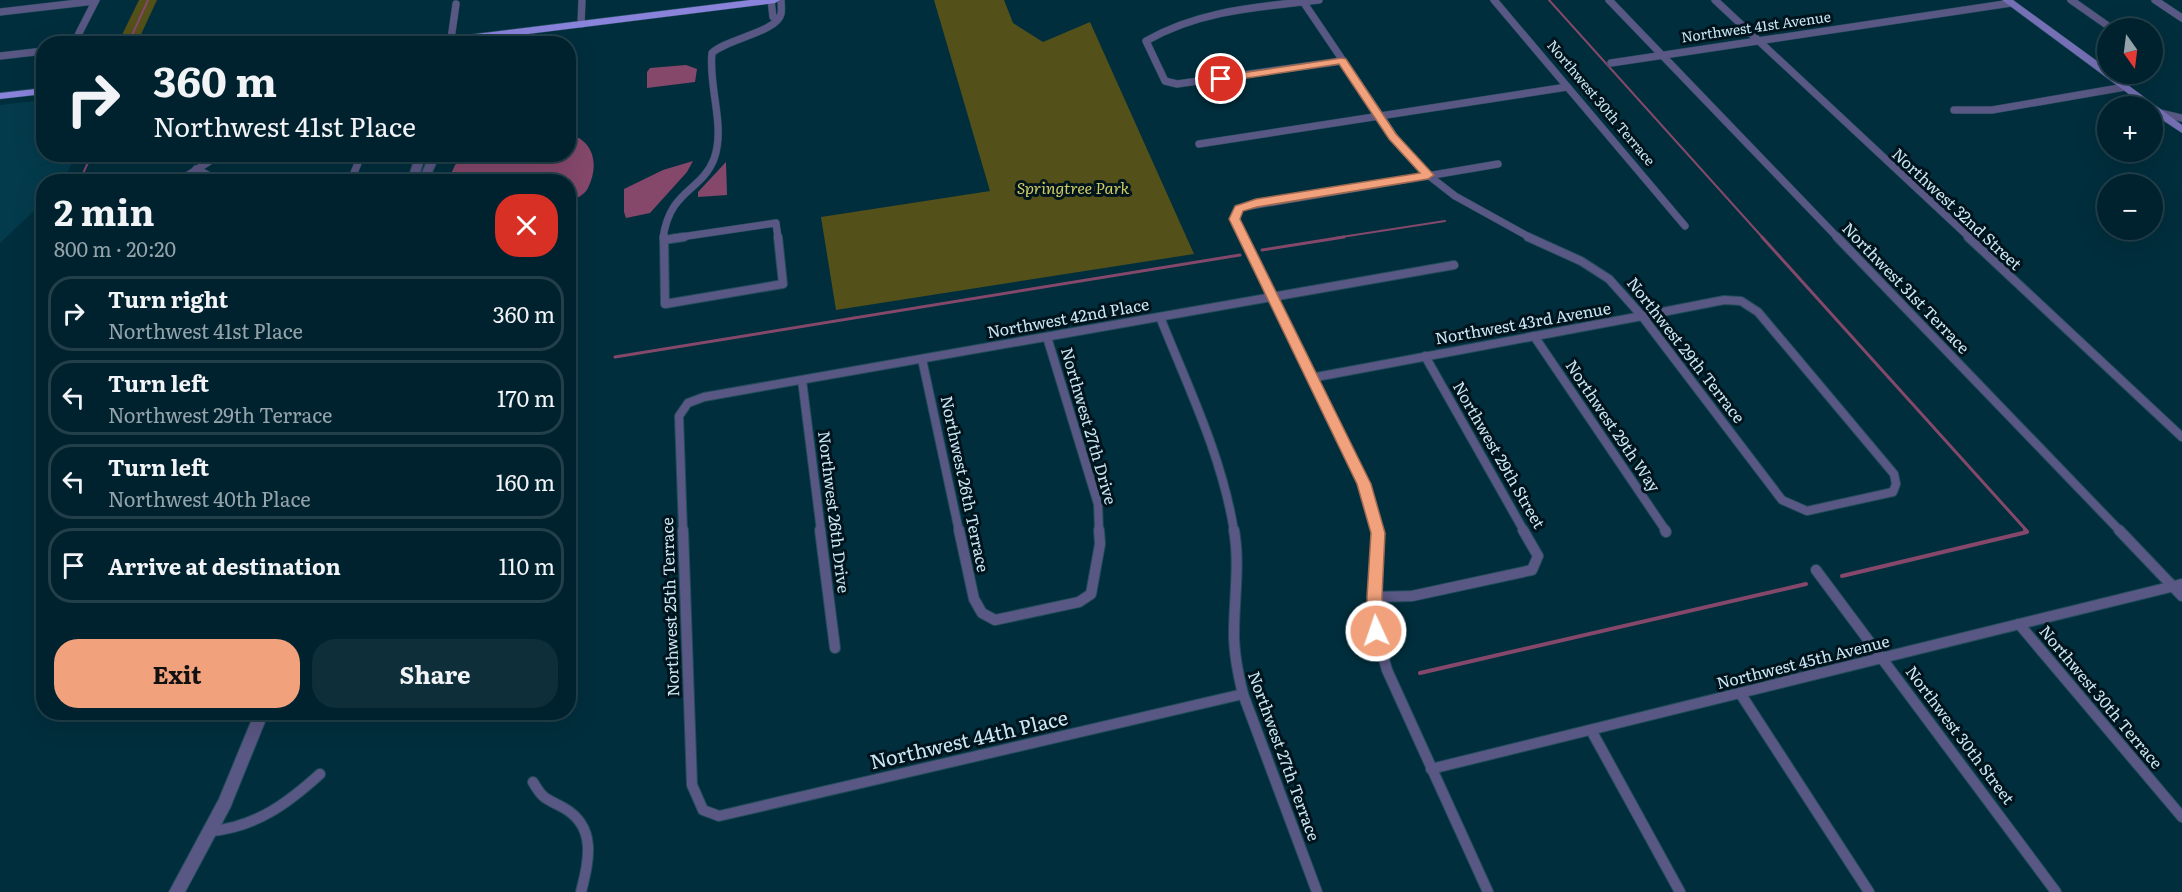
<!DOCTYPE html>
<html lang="en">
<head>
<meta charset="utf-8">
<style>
  body { margin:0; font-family:Literata,serif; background:#0e2f3a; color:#f1f3f6; height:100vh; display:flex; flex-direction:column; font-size:22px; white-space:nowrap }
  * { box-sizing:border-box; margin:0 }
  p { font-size:20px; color:#95a4aa }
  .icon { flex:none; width:33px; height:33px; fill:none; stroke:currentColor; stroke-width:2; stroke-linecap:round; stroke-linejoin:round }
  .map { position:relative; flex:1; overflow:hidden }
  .sheet { position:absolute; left:36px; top:174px; width:540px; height:546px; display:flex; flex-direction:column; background:#00222e; border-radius:24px; box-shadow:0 6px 24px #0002,0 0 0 2px #223f4a }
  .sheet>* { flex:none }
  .hud { position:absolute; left:36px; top:36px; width:540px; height:126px; border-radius:24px; box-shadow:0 6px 24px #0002,0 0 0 2px #223f4a; background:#00222e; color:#f1f3f6; overflow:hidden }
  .needle { width:39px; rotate:166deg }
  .tools { position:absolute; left:2097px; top:18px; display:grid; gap:12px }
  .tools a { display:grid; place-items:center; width:66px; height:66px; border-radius:50%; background:#00222e; box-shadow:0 6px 24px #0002,0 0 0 2px #223f4a; font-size:30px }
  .pin { position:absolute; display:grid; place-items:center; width:51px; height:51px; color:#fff; margin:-26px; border:3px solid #fff; border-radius:50%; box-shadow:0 2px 6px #0007 }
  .me { position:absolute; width:66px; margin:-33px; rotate:357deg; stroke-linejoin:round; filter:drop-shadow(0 0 4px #0008) }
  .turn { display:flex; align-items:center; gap:21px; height:126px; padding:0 18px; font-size:27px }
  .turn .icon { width:78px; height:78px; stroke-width:2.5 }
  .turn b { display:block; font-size:42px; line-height:51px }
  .round { display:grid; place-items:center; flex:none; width:63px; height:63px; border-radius:24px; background:#0e2f3a }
  .headline { display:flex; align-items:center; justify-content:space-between; height:102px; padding:0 18px }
  h1 { font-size:36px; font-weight:700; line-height:45px }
  .action { display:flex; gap:12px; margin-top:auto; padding:12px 18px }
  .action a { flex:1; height:69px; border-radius:24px; background:#f1a17c; color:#111; font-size:24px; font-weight:700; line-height:69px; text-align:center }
  .action a+a { background:#0e2f3a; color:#f1f3f6 }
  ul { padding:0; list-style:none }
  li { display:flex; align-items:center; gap:18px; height:75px; margin:0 12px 9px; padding:0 6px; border:3px solid #223f4a; border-radius:24px }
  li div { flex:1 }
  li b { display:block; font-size:22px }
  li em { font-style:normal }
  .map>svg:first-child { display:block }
  .built { fill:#043b4c }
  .green { fill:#535019 }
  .water { fill:#85486b }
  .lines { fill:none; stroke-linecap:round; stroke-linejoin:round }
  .stream-far2 { stroke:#85486b; stroke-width:2 }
  .stream-far1 { stroke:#85486b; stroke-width:3 }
  .stream { stroke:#85486b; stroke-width:4 }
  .minor-far2-casing { stroke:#204c5a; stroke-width:8 }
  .minor-far1-casing { stroke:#204c5a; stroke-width:10 }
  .minor-casing { stroke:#204c5a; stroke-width:12 }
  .tertiary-casing { stroke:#204c5a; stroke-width:2 }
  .secondary-casing { stroke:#204c5a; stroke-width:1 }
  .primary-casing { stroke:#204c5a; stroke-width:1 }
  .minor-far2 { stroke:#595783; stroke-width:7 }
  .minor-far1 { stroke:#595783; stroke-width:8 }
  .minor { stroke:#595783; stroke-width:10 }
  .tertiary { fill:#595783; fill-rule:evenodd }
  .secondary { fill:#7570b5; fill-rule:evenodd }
  .primary { fill:#8a83dc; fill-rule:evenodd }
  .route { fill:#f1a17c; stroke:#9d6951; stroke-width:1.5 }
  .labels { text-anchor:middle; stroke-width:6; stroke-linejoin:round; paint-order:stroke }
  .far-street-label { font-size:14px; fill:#cbe7f3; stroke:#00141d }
  .park-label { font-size:16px; font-style:italic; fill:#d1cb65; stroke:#00141d }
  .street-label { font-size:16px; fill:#cbe7f3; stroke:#00141d }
  .near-street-label { font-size:20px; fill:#cbe7f3; stroke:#00141d }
</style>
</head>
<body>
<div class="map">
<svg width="2182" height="892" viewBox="0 0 2182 892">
  <rect width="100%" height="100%" fill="#002e3d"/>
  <path class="built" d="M 43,100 L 44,154 L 76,155 L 63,181 L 44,182 L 43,209 L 35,210 L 0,243 L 0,105 Z"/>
  <g class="green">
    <path d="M 139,0 L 157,0 L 137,43 L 118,43 Z"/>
    <path d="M 934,0 L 1004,0 L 1013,23 L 1043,42 L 1090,22 L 1194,254 L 836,310 L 821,217 L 990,191 Z"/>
  </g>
  <g class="water">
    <path d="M 686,65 L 697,69 L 695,82 L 647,88 L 647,72 L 650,68 Z"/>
    <path d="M 569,134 C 595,141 599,166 588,188 C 585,195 574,199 569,203 L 568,182 L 459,181 L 450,176 L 455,165 L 471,155 L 568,154 Z"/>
    <path d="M 693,161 L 687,172 L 650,213 L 626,218 L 624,212 L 624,189 L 663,170 Z"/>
    <path d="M 726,162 L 727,195 L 698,197 L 698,192 Z"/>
  </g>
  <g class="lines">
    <g class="stream-far2">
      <path d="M 1549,0 L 1763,238"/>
      <path d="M 128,44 L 148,0"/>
      <path d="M 79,182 L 92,154"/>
      <path d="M 1335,238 L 1445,221"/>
    </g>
    <g class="stream-far1">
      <path d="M 1762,237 L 2027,531"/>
      <path d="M 1262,250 L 1344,237"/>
      <path d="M 615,357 L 1240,255"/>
    </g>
    <g class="stream">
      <path d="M 1842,576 L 2027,532 L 2025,530"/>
      <path d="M 1420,673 L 1806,584"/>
    </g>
    <defs>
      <g id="minor-far2">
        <path d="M 771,0 L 773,17 L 777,19"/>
        <path d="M 1302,0 L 1402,148 L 1428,175 L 1455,196 L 1531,238"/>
        <path d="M 1319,0 C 1259,7 1200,10 1146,41 L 1165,81 L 1177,84 L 1342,61"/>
        <path d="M 1494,0 L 1685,226"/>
        <path d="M 1609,0 L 1838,238"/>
        <path d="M 1715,0 L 1970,238"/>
        <path d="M 2071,0 L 2111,28"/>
        <path d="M 2155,0 L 2182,18"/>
        <path d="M 0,12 L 95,1"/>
        <path d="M 581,24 L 582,0"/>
        <path d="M 451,39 L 456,4"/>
        <path d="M 70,44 L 76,39 L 96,0"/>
        <path d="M 0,56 L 44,51"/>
        <path d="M 1611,63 L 2011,3"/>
        <path d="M 568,77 L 568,83"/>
        <path d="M 1954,110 L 1992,110 L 2125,87"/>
        <path d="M 2160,113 L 2182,118"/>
        <path d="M 1199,144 L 1567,87"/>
        <path d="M 196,169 L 222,182"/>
        <path d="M 177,182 L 221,154"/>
        <path d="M 350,182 L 362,154"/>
        <path d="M 663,238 C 670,189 701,192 714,159 C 726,126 708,87 712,53 C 726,39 777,32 781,14 C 782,10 781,4 781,0"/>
        <path d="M 674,238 L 776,223 L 778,238"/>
        <path d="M 1244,238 L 1234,219 L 1238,208 L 1498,164"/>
      </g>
      <g id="minor-far1">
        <path d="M 664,237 L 665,304 L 783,284 L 778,237"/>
        <path d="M 1243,237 L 1364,484 L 1378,531"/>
        <path d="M 1528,237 L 1581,261 L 1609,279 L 1642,316"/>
        <path d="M 1837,237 L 2120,531"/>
        <path d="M 1968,237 L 2182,437"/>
        <path d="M 664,240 L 684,237"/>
        <path d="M 1724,300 L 1741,301 L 1758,312 L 1894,474 L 1896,484 L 1893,492 L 1807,511 L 1782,500 L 1642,316 Z"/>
        <path d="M 1160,317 C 1188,387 1222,456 1234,531"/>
        <path d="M 1534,336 L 1666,531"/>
        <path d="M 1047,337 L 1098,504 L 1099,531"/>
        <path d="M 1425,356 L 1524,531"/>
        <path d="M 922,359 L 959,531"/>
        <path d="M 1311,378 L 1642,316"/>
        <path d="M 802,380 L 821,531"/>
        <path d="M 683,531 L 679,416 L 688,403 L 704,397 L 1454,265"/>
      </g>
      <g id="minor">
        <path d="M 683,530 L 692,785 L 703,810 L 719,816 L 1243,694"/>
        <path d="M 820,530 L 835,648"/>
        <path d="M 959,530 L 974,599 L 982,613 L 995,620 L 1079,602 L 1091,594 L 1100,544 L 1099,530"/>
        <path d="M 1234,530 C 1240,564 1234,599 1234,634 C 1234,654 1238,674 1243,694 L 1317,892"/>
        <path d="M 1377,530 L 1374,597 L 1376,631 L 1387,670 L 1488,892"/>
        <path d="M 1665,530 L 1666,532"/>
        <path d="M 2119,530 L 2182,596"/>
        <path d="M 1816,570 L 2056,892"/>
        <path d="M 1374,597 L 1412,596 L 1532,570 L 1538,556 L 1523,530"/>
        <path d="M 2019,624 L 2182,817"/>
        <path d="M 1740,693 L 1869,892"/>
        <path d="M 1591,730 L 1680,892"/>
        <path d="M 1431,769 L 2182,584"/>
        <path d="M 533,782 C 544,801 546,798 564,808 C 597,827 589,860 581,892"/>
        <path d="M 211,831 C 256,827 288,803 320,774"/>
      </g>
      <g id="tertiary">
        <path d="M 416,154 L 426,154 L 417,182 L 407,182 Z"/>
        <path d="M 430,154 L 440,154 L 428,182 L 418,182 Z"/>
        <path d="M 255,712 L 269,712 L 230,808 L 185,892 L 169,892 L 219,799 Z"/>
      </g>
      <path id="secondary" d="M 2002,0 L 2013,0 L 2108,69 L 2108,74 L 2113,74 L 2182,125 L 2182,133 L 2152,113 L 2152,106 L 2145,106 Z"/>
      <g id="primary">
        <path d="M 750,0 L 780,0 L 775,3 L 448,44 L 413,44 L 418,41 Z"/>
        <path d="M 44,88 L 44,94 L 0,99 L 0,93 Z"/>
      </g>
    </defs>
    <use href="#minor-far2" class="minor-far2-casing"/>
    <use href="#minor-far1" class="minor-far1-casing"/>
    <use href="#minor" class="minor-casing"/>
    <use href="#tertiary" class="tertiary-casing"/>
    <use href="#secondary" class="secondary-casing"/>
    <use href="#primary" class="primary-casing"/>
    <use href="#minor-far2" class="minor-far2"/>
    <use href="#minor-far1" class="minor-far1"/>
    <use href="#minor" class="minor"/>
    <use href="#tertiary" class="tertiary"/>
    <use href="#secondary" class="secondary"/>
    <use href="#primary" class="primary"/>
  </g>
  <path class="route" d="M 1342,58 L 1346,59 L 1396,134 L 1434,175 L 1428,179 L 1257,207 L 1243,211 L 1240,219 L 1371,484 L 1385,533 L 1382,597 L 1384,631 L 1376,638 L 1368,631 L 1367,597 L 1371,533 L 1357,484 L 1229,219 L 1235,206 L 1256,199 L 1420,173 L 1389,139 L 1339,64 L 1221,82 L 1216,79 L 1221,76 Z"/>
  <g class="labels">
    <g class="far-street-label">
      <text transform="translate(1756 27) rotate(-8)" y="5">Northwest 41st Avenue</text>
      <text transform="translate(1601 103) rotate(50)" y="5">Northwest 30th Terrace</text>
    </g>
    <g class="park-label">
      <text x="1073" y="194">Springtree Park</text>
    </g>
    <g class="street-label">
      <text transform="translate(1957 209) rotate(43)" y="6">Northwest 32nd Street</text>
      <text transform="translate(1906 288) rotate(46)" y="6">Northwest 31st Terrace</text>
      <text transform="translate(1068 318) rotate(-10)" y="6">Northwest 42nd Place</text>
      <text transform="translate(1523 323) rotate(-10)" y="6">Northwest 43rd Avenue</text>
      <text transform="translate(1686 350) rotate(52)" y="6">Northwest 29th Terrace</text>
      <text transform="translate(1089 426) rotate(74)" y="6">Northwest 27th Drive</text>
      <text transform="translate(1613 426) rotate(56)" y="6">Northwest 29th Way</text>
      <text transform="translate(1499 455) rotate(60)" y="6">Northwest 29th Street</text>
      <text transform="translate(965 484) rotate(78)" y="6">Northwest 26th Terrace</text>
      <text transform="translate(834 512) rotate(83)" y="6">Northwest 26th Drive</text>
      <text transform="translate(670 607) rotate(-92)" y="6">Northwest 25th Terrace</text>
      <text transform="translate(1803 662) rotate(-14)" y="6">Northwest 45th Avenue</text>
      <text transform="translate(2101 697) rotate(50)" y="6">Northwest 30th Terrace</text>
      <text transform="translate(1960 735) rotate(53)" y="6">Northwest 30th Street</text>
      <text transform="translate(1284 756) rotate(70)" y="6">Northwest 27th Terrace</text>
    </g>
    <g class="near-street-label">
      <text transform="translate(969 740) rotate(-13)" y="7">Northwest 44th Place</text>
    </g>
  </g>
</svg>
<div class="tools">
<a><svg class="needle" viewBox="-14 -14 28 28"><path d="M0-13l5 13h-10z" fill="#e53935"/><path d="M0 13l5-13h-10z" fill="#95a4aa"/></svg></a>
<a>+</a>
<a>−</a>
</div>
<div class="pin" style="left:1221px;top:79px;background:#d93025"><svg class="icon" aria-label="arrive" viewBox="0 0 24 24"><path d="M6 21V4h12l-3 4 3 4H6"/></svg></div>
<svg class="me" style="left:1376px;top:631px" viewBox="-20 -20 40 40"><circle r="17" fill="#f1a17c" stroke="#fff" stroke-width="3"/><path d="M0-11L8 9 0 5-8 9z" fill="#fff"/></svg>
<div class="hud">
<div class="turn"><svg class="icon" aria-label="right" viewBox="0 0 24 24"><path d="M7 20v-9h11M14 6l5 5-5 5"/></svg><div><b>360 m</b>Northwest 41st Place</div></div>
</div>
<section class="sheet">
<div class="headline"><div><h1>2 min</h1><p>800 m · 20:20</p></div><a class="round" style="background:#d93025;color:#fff"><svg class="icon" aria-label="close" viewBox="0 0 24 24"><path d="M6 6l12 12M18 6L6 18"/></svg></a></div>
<ul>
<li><svg class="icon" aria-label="right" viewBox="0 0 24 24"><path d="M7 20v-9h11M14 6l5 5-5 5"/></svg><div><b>Turn right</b><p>Northwest 41st Place</p></div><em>360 m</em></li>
<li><svg class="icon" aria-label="left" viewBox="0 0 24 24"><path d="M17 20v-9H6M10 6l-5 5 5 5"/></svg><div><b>Turn left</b><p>Northwest 29th Terrace</p></div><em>170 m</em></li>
<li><svg class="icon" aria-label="left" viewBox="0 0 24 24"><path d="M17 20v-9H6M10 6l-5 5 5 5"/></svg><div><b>Turn left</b><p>Northwest 40th Place</p></div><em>160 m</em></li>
<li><svg class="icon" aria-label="arrive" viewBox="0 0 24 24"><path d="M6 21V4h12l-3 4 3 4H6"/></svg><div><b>Arrive at destination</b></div><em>110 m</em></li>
</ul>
<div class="action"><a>Exit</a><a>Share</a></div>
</section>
</div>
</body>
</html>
